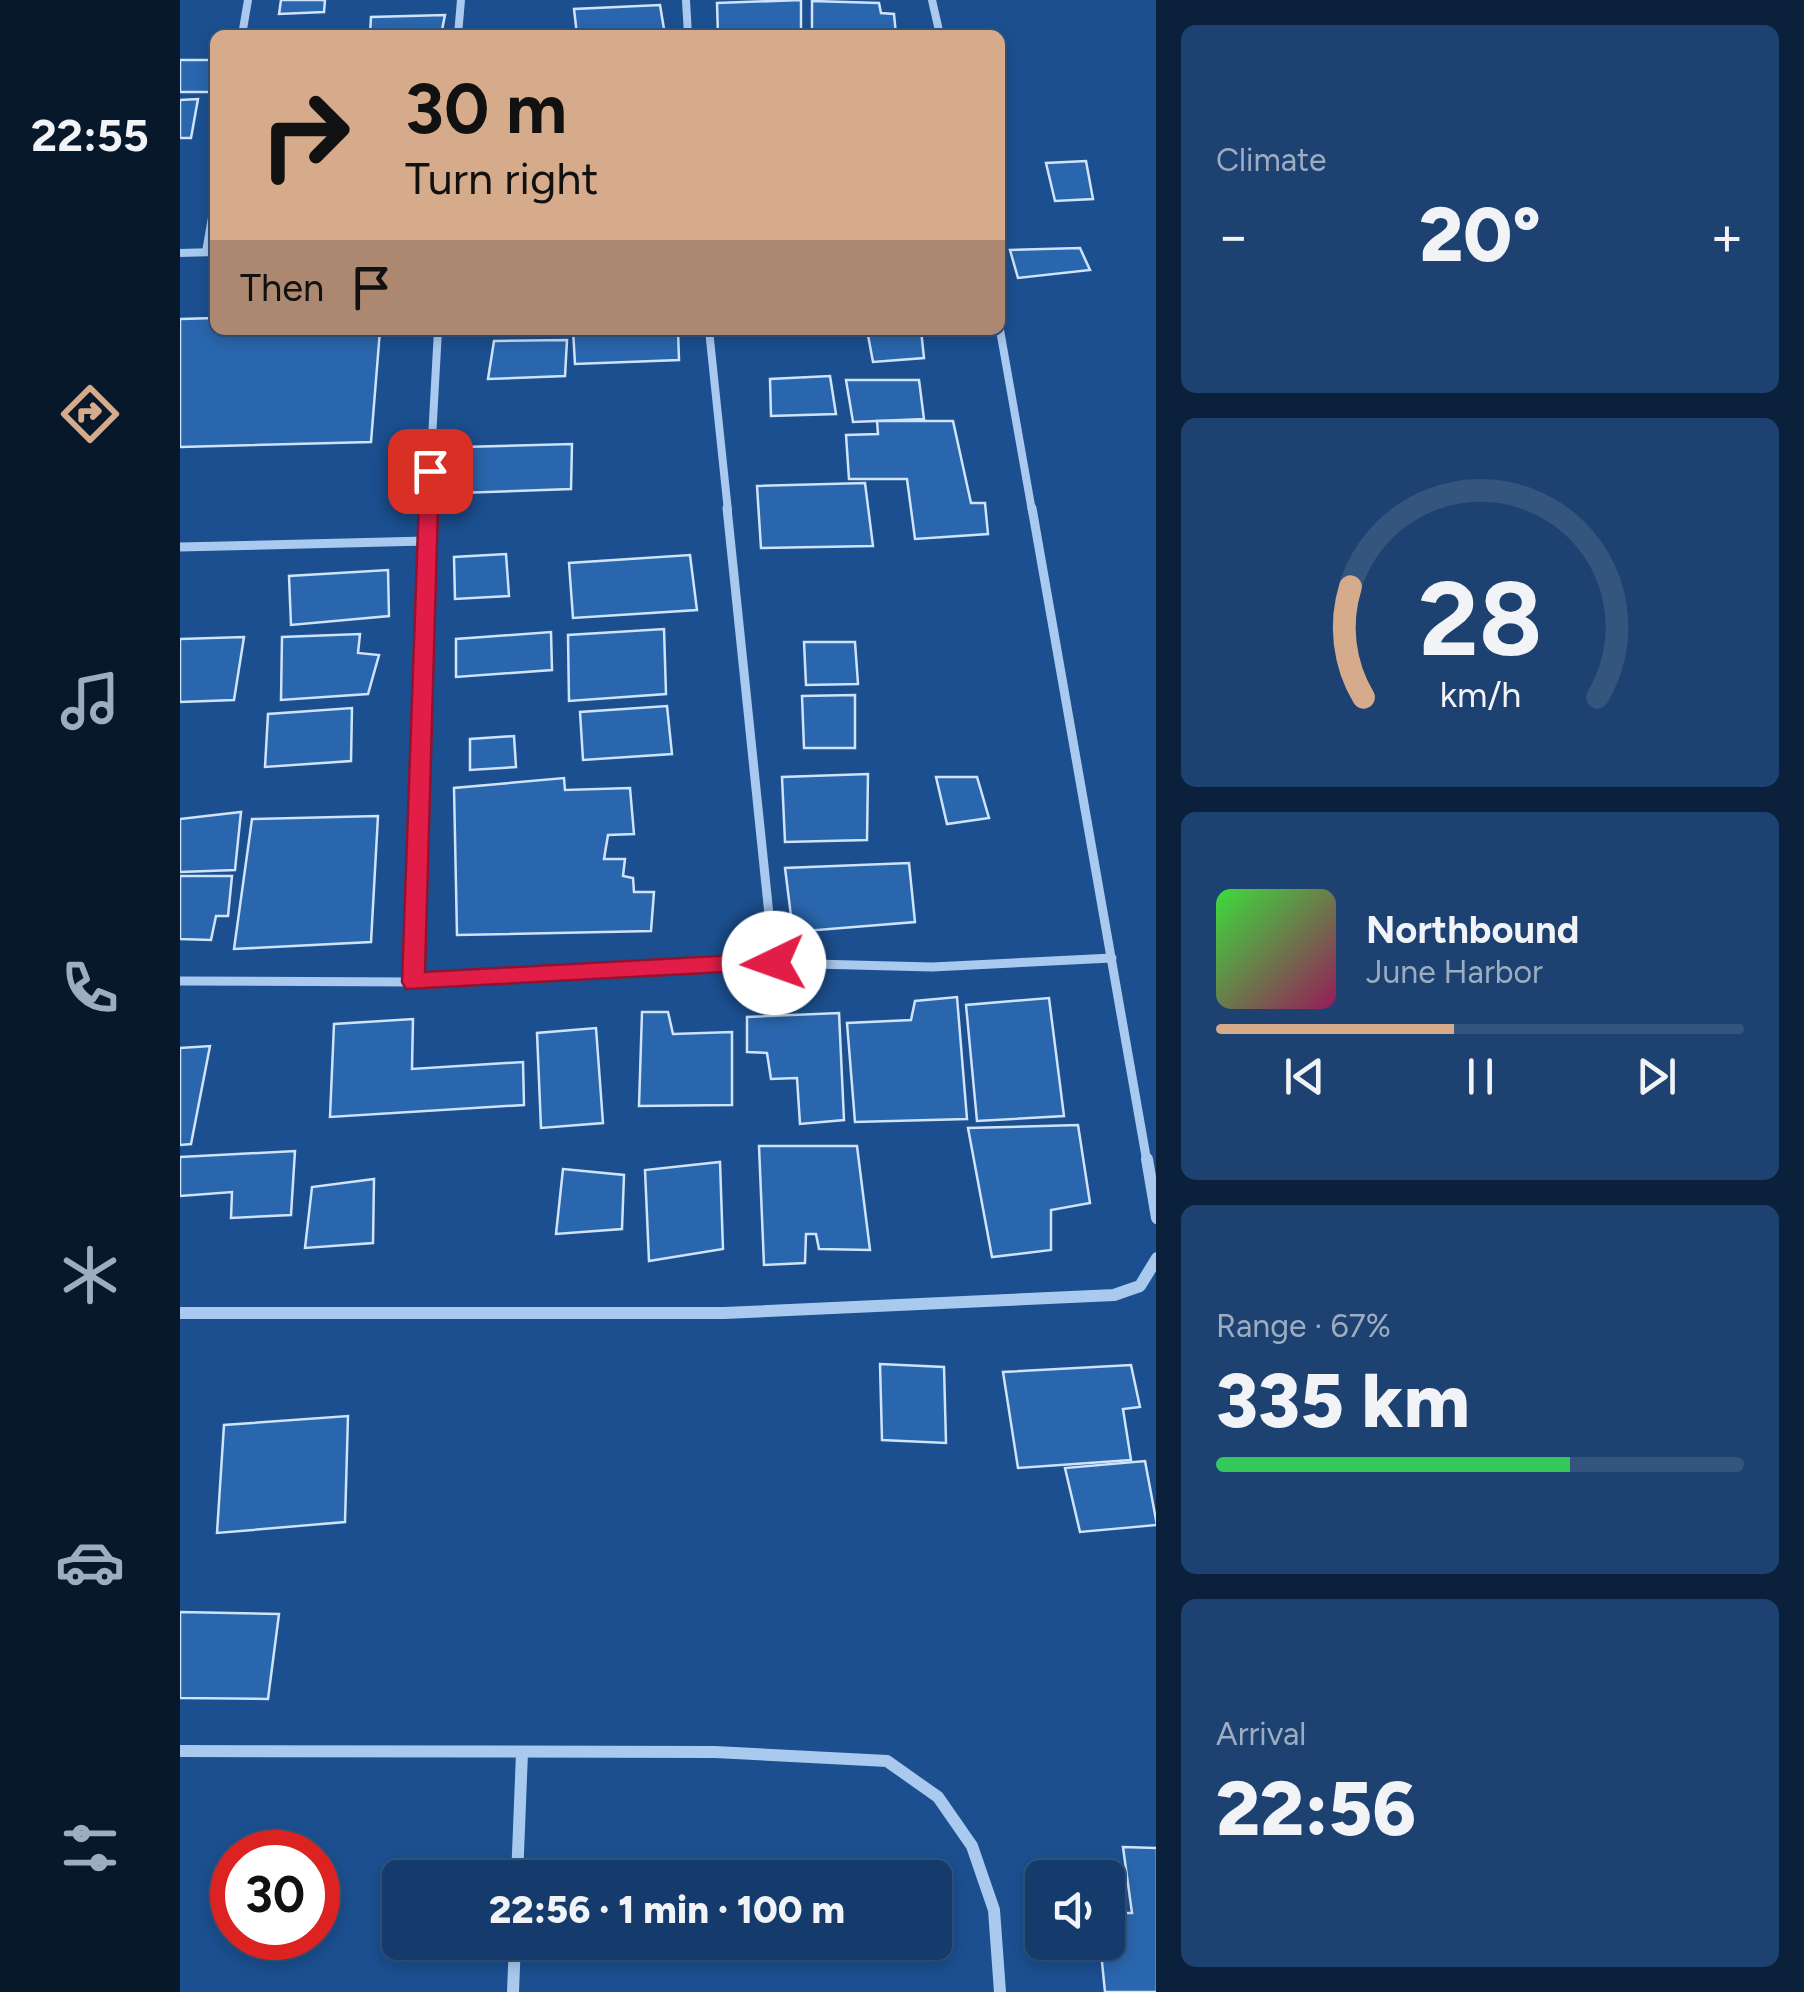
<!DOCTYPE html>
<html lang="en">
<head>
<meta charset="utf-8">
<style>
	body { margin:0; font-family:Figtree,sans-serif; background:#1d4271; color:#f1f3f6; height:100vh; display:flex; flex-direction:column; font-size:38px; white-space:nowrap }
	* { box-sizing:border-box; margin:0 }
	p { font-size:32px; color:#9dadc1 }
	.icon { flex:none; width:55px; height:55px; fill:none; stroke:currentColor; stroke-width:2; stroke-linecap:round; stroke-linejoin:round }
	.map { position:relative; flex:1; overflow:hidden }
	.drawer { display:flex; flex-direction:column; gap:25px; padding:25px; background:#0b203b; width:648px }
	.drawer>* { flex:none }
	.top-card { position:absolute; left:30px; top:30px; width:795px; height:305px; border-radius:15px; box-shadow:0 5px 15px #0003,0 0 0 2px #33557e; background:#d6ab8b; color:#111; overflow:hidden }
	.controls { position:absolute; left:845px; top:1860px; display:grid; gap:20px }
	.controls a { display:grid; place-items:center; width:100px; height:100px; border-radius:15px; background:#143b6b; box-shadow:0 5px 15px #0003,0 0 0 2px #33557e; font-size:50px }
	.speed { position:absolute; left:30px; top:1830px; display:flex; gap:20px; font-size:50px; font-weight:700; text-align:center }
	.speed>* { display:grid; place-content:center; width:130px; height:130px; border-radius:50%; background:#143b6b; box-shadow:0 5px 15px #0003,0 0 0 2px #33557e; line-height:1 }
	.speed .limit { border:15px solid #d22; background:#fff; color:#111 }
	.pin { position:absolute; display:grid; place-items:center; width:85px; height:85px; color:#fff; margin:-42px; border-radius:20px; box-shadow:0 5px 15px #0006 }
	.me { position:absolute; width:110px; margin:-55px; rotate:267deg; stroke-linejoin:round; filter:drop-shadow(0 0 8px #0008) }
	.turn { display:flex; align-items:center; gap:35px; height:210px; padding:0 30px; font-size:45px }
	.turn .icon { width:130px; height:130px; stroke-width:2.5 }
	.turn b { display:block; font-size:70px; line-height:85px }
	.then { display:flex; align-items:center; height:95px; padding:0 30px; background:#0003; gap:20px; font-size:38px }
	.big { font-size:75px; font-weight:800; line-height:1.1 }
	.drawer .tile { flex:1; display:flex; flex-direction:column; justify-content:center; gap:15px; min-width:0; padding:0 35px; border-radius:15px; background:#1d4271 }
	.drawer .dial { align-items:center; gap:0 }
	.dial svg { height:260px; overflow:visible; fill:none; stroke:#33557e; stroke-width:7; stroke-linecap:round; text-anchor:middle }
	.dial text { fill:#f1f3f6; stroke:none }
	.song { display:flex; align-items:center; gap:30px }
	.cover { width:120px; height:120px; border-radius:15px; background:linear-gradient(135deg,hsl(120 70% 55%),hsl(330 70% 35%)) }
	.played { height:10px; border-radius:5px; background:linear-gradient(90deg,#d6ab8b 45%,#33557e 45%) }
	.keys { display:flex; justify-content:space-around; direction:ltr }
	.heat { display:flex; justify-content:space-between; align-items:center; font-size:55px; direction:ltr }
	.charge { height:15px; border-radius:8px; background:linear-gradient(90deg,#34c759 67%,#33557e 0) }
	.trip { position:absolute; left:202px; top:1860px; width:570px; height:100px; border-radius:15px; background:#143b6b; box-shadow:0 5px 15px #0003,0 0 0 2px #33557e; font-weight:800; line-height:100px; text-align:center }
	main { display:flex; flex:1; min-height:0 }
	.tab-bar { display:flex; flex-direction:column; width:180px; justify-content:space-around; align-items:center; background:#08182b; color:#9dadc1 }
	.tab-bar .icon { width:70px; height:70px }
	.tab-bar .on { color:#d6ab8b }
	.tab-bar b { font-size:45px; color:#f1f3f6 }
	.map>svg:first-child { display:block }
	.building { fill:#2a66ad; stroke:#cfe3fa; stroke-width:2.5 }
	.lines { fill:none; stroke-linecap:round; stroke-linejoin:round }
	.minor-far2 { stroke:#a9c9ee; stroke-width:8 }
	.minor-far1 { stroke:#a9c9ee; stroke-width:9 }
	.minor { stroke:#a9c9ee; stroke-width:12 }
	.route { fill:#e11d48; stroke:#92132f; stroke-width:2.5 }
</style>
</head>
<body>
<main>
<nav class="tab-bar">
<b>22:55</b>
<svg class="icon on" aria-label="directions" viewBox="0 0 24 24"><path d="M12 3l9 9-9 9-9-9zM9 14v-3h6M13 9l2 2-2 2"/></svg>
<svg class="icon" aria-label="music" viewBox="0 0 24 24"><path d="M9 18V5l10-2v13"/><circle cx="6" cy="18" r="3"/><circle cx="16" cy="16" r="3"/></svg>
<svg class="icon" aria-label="phone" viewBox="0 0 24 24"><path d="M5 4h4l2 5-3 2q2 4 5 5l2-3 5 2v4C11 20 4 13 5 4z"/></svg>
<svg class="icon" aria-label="climate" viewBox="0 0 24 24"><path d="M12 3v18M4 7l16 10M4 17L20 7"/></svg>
<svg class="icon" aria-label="car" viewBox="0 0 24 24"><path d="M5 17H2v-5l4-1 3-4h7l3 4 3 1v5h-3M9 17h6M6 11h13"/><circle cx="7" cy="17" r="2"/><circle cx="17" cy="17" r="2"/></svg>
<svg class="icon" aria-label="filters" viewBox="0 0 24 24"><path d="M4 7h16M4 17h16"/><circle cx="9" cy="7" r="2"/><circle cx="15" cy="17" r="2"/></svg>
</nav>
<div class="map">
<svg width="977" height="1992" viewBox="0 0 977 1992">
	<rect width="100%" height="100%" fill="#1b4f8f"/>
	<g class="building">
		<path d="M 101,0 L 145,0 L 144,12 L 99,14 Z"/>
		<path d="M 621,0 L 621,35 L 538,35 L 537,3 Z"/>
		<path d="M 632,1 L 699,3 L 701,13 L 714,14 L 716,35 L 632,35 Z"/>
		<path d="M 480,5 L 485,35 L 397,35 L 394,9 Z"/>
		<path d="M 265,15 L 261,35 L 190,35 L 191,17 Z"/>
		<path d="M 0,60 L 35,60 L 33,92 L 0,92 Z"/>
		<path d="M 18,99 L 11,138 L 0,138 L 0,100 Z"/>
		<path d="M 906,161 L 913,199 L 875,201 L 866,163 Z"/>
		<path d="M 900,248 L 910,270 L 838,278 L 830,250 Z"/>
		<path d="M 35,318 L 35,330 L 200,330 L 191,442 L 0,447 L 0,319 Z"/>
		<path d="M 393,330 L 498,330 L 499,360 L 395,364 Z"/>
		<path d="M 687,330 L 741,330 L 744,358 L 693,362 Z"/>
		<path d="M 387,340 L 385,376 L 308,379 L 314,341 Z"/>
		<path d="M 650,376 L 656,414 L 591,416 L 590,379 Z"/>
		<path d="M 666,380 L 739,380 L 744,419 L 673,422 Z"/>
		<path d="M 697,421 L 773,421 L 791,503 L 805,503 L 808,534 L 735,539 L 727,479 L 669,479 L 666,435 L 698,434 Z"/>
		<path d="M 392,444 L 391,489 L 279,493 L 283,447 Z"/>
		<path d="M 685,483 L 693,546 L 581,548 L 577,486 Z"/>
		<path d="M 326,554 L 329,596 L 275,599 L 274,557 Z"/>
		<path d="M 510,555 L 517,610 L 393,618 L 389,563 Z"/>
		<path d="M 208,570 L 209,616 L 111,625 L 109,576 Z"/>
		<path d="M 484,629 L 486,694 L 389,701 L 388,635 Z"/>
		<path d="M 371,632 L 372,670 L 276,677 L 276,639 Z"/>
		<path d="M 180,634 L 178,653 L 199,655 L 188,694 L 101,700 L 102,637 Z"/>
		<path d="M 64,637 L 54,700 L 0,702 L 0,639 Z"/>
		<path d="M 624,642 L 675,642 L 678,684 L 626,685 Z"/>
		<path d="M 675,695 L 675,748 L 624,748 L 622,696 Z"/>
		<path d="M 487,706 L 492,754 L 403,760 L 400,712 Z"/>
		<path d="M 172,708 L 171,761 L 85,767 L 88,714 Z"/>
		<path d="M 334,736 L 336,767 L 290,770 L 290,739 Z"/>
		<path d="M 688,774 L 687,840 L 605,842 L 602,777 Z"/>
		<path d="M 756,777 L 797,777 L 809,818 L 767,824 Z"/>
		<path d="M 384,778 L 385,790 L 450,788 L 454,834 L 428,835 L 424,859 L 445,859 L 443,876 L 453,878 L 454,892 L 474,892 L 471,931 L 277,935 L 274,788 Z"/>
		<path d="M 61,812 L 55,870 L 0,872 L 0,819 Z"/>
		<path d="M 198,816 L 191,942 L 54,949 L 72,819 Z"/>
		<path d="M 729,863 L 735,922 L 613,932 L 605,868 Z"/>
		<path d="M 0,876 L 52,876 L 48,916 L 36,916 L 31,940 L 0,939 Z"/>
		<path d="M 777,997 L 787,1119 L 675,1122 L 667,1023 L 731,1020 L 735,1001 Z"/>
		<path d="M 869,998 L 884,1116 L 797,1121 L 786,1005 Z"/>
		<path d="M 462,1012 L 488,1012 L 493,1034 L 552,1032 L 552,1105 L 459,1106 Z"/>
		<path d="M 659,1013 L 664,1120 L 620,1124 L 617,1078 L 591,1079 L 587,1053 L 567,1052 L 567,1017 Z"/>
		<path d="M 233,1019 L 232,1069 L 343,1062 L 344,1105 L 150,1117 L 154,1024 Z"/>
		<path d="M 416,1028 L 423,1123 L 361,1128 L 357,1033 Z"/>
		<path d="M 30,1046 L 11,1144 L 0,1145 L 0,1048 Z"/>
		<path d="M 898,1125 L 910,1203 L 871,1210 L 871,1250 L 812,1257 L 788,1128 Z"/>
		<path d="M 579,1146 L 677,1146 L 690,1250 L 639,1249 L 636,1234 L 626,1234 L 625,1263 L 584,1265 Z"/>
		<path d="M 115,1151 L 111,1215 L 51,1218 L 52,1192 L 0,1196 L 0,1157 Z"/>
		<path d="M 540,1162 L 543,1249 L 469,1261 L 465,1170 Z"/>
		<path d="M 383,1169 L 444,1175 L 442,1229 L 376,1234 Z"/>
		<path d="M 194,1179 L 193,1243 L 125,1248 L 132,1187 Z"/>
		<path d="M 700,1364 L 764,1367 L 766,1443 L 702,1440 Z"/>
		<path d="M 951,1365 L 960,1407 L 943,1409 L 951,1460 L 838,1468 L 823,1372 Z"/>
		<path d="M 168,1416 L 165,1522 L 37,1533 L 44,1425 Z"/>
		<path d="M 965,1461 L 977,1525 L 900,1532 L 885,1468 Z"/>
		<path d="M 0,1612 L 99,1614 L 88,1699 L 0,1698 Z"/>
		<path d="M 943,1847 L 977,1848 L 977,1992 L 925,1992 L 920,1942 L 928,1942 L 928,1913 L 952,1913 Z"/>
	</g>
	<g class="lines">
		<g class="minor-far2">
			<path d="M 506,0 L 508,35"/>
			<path d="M 752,0 L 760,35"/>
			<path d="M 62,35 L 68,0"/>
			<path d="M 278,35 L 281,0"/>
			<path d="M 26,252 L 35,200"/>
			<path d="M 0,253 L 35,252"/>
			<path d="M 529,330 L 548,511"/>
			<path d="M 820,330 L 852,511"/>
			<path d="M 248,511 L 258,330"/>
		</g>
		<g class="minor-far1">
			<path d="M 547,508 L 594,963"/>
			<path d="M 852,508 L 967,1162"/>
			<path d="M 0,547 L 246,541"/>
			<path d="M 0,981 L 234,982 L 594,963 L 752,967 L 932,958"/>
			<path d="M 234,982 L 248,508"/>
		</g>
		<g class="minor">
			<path d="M 967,1159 L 977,1218"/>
			<path d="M 0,1313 L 544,1313 L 934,1295 L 960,1286 L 977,1258"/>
			<path d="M 0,1751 L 535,1752 L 707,1761 L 758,1797 L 792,1846 L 814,1910 L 820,1992"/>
			<path d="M 337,1878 L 342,1753"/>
			<path d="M 333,1992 L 335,1942"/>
		</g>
	</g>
	<path class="route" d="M 250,464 L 259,471 L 245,972 L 594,953 L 602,956 L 602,969 L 226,989 L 222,982 L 240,471 Z"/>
</svg>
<div class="controls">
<a><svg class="icon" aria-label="sound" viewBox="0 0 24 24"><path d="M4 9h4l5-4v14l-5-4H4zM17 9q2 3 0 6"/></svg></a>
</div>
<div class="speed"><div class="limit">30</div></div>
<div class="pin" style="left:250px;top:471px;background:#d93025"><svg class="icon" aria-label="arrive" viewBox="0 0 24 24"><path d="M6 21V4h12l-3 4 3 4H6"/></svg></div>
<svg class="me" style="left:594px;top:963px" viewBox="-20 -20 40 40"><circle r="19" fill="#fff"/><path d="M0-13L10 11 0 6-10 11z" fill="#e11d48"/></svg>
<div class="trip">22:56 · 1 min · 100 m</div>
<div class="top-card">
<div class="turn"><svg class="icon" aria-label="right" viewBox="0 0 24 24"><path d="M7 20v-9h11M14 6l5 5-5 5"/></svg><div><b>30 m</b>Turn right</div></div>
<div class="then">Then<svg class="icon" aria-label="arrive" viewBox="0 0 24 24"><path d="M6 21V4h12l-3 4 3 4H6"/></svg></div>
</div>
</div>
<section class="drawer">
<div class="tile"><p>Climate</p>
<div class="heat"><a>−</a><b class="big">20°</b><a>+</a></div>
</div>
<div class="tile dial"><svg viewBox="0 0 100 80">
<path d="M14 69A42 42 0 1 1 86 69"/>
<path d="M14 69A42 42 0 0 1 10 35" stroke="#d6ab8b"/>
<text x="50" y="56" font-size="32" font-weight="700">28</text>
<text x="50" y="72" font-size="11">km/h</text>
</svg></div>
<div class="tile">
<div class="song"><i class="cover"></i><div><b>Northbound</b><p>June Harbor</p></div></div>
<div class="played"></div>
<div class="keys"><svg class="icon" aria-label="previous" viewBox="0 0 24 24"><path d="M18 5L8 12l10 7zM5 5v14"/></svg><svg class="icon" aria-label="pause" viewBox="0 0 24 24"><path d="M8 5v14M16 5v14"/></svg><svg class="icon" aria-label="next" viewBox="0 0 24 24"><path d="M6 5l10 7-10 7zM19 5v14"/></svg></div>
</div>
<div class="tile"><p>Range · 67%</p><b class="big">335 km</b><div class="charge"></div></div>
<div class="tile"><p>Arrival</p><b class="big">22:56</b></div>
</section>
</main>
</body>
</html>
